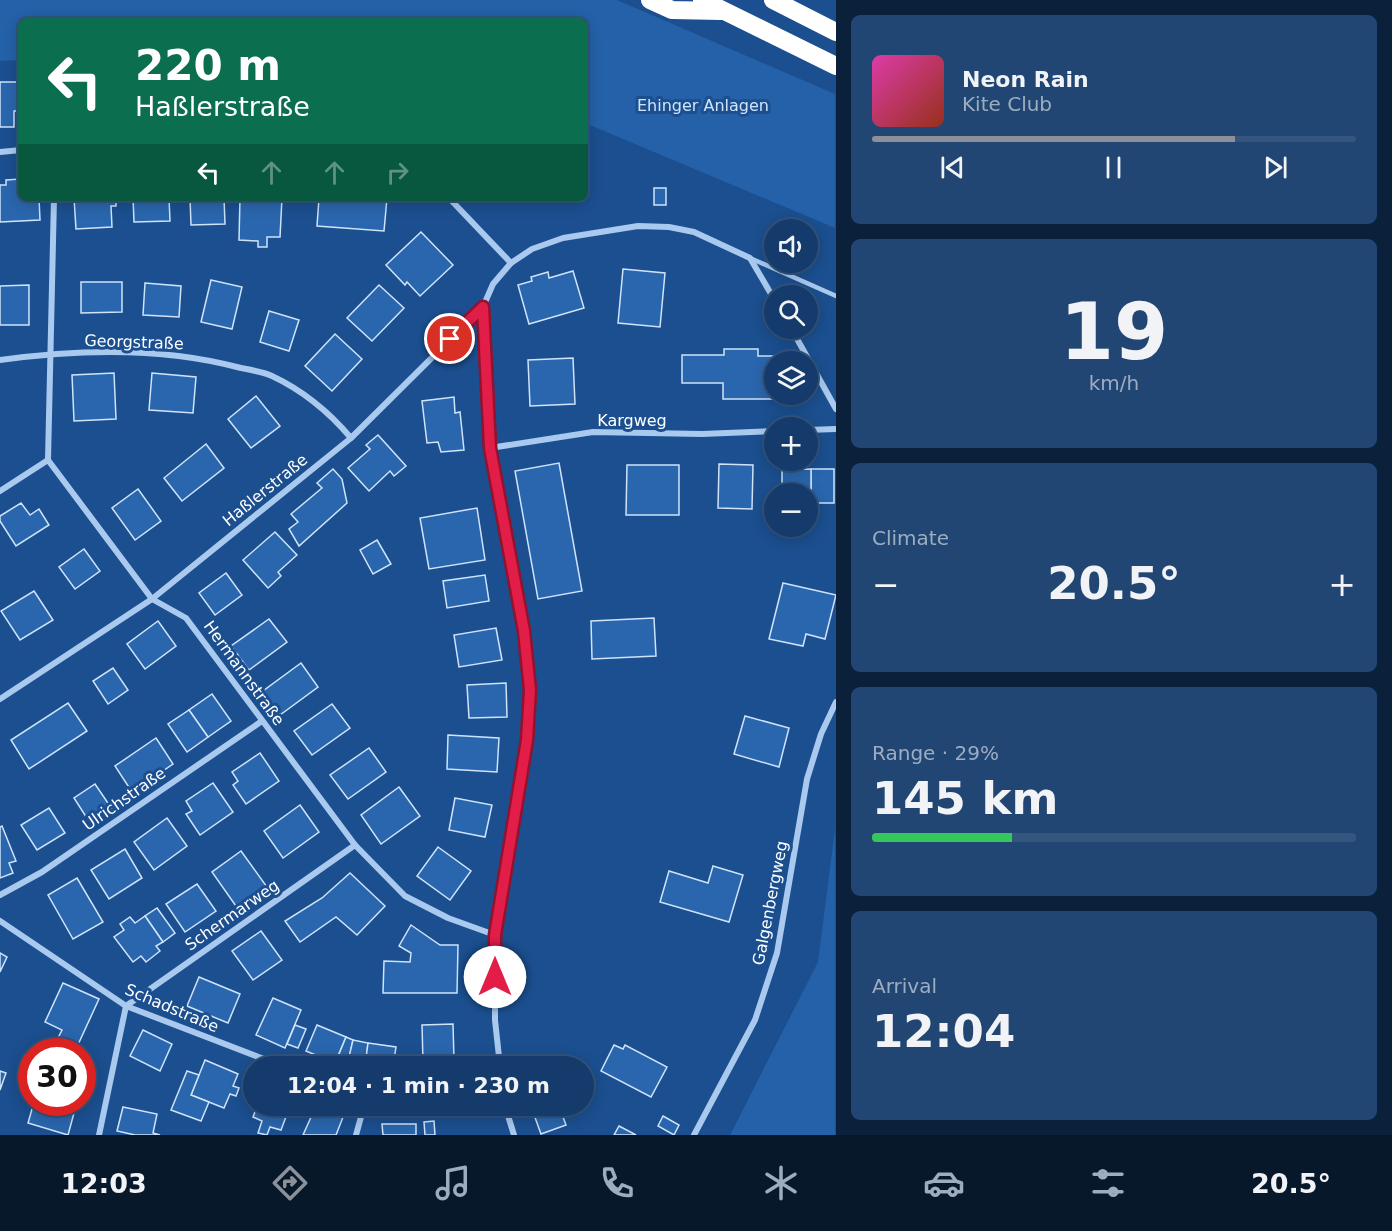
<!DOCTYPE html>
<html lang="en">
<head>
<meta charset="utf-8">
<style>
	body { margin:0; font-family:"DejaVu Sans",sans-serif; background:#214673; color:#f1f3f6; height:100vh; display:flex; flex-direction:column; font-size:22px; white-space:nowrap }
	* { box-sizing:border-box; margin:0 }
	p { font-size:20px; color:#9dadc1 }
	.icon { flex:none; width:33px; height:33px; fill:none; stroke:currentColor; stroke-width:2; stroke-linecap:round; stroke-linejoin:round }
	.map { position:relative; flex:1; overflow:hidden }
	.details { display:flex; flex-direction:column; gap:15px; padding:15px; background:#0b203b; width:556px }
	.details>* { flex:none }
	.banner { position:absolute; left:18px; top:18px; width:570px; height:183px; border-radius:9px; box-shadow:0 3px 15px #0003,0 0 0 2px #33557e; background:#0b6e4f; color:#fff; overflow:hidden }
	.buttons { position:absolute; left:764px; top:219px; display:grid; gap:12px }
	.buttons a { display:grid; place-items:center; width:54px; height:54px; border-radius:50%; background:#143b6b; box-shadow:0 3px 15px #0003,0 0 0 2px #33557e; font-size:30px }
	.speed { position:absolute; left:18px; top:1038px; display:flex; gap:12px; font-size:30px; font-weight:700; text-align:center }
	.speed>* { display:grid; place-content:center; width:78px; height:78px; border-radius:50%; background:#143b6b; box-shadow:0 3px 15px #0003,0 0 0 2px #33557e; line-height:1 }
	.speed .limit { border:9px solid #d22; background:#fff; color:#111 }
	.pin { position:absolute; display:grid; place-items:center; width:51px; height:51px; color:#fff; margin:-26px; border:3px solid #fff; border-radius:50%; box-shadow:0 2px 6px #0007 }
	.me { position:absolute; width:66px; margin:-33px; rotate:0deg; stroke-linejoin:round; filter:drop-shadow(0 0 4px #0008) }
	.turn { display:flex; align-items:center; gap:21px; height:126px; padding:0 18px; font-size:27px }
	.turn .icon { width:78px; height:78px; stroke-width:2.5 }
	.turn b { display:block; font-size:42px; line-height:51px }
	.lanes { display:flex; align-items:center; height:57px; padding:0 18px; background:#0003; justify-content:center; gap:30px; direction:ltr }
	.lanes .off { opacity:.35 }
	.big { font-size:45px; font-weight:700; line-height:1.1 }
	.details .card { flex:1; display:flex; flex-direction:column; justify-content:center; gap:9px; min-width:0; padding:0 21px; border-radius:9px; background:#214673 }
	.details .dial { align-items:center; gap:0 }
	.dial b { font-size:78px; line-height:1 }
	.song { display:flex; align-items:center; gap:18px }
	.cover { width:72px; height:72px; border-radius:9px; background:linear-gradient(135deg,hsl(320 70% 55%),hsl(10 70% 35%)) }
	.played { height:6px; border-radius:3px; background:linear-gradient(90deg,#8c9099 75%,#33557e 75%) }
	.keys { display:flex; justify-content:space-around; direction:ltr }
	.heat { display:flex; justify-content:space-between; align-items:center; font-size:33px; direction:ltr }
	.charge { height:9px; border-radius:4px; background:linear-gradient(90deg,#34c759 29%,#33557e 0) }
	.trip { position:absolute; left:243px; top:1056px; width:351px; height:60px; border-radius:30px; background:#143b6b; box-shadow:0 3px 15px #0003,0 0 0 2px #33557e; font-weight:700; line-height:60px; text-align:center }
	.menu { display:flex; height:96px; justify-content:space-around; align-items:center; background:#08182b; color:#9dadc1 }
	.menu .icon { width:42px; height:42px }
	.menu .selected { color:#8c9099 }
	.menu b { font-size:27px; color:#f1f3f6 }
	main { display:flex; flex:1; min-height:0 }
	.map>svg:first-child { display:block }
	.green { fill:#2461a8 }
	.building { fill:#2a66ad; stroke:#cfe3fa; stroke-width:1.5 }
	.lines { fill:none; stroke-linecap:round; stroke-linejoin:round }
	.lane { stroke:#a9c9ee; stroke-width:4.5 }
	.street { stroke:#a9c9ee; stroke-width:6 }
	.highway { stroke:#fff; stroke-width:18 }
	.route-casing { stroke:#92132f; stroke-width:15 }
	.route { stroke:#e11d48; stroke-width:10 }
	.labels { text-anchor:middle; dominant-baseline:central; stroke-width:6; stroke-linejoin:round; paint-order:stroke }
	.park-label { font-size:16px; fill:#cfe3fa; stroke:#1b4f8f }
	.street-label { font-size:16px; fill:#fff; stroke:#1b4f8f }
</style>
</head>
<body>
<main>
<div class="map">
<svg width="836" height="1135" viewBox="0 0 836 1135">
	<rect width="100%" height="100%" fill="#1b4f8f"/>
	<g class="green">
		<path d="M 0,0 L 617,0 L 835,94 L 835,228 L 585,123 L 585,21 L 21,21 L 21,60 L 0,61 Z"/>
		<path d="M 835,829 L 835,1135 L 730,1135 L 818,962 Z"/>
	</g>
	<g class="building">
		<path d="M 0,82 L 21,82 L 21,111 L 14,111 L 14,127 L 0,127 Z"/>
		<path d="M 21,179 L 21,198 L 39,198 L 40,220 L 0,222 L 0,185 L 6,185 L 6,180 Z"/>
		<rect x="654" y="188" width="12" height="17"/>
		<path d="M 74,198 L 116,198 L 116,206 L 111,206 L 112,227 L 76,229 Z"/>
		<path d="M 133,198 L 169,198 L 170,221 L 134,222 Z"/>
		<path d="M 190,198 L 224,198 L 225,224 L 191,225 Z"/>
		<path d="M 240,198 L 282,198 L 280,237 L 267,237 L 267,247 L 258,247 L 258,241 L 239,240 Z"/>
		<path d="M 319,198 L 387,198 L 384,231 L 317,226 Z"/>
		<path d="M 545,198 L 568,198 L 568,202 L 544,201 Z"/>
		<path d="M 421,232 L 453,265 L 420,296 L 407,282 L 405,285 L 386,265 Z"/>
		<path d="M 623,269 L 665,273 L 660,327 L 618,323 Z"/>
		<path d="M 573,271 L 584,308 L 529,324 L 518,285 L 532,281 L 531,277 L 548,272 L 549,278 Z"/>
		<path d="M 211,280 L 242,287 L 232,329 L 201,322 Z"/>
		<path d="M 81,282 L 122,282 L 122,312 L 81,313 Z"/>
		<path d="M 145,283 L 181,286 L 179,317 L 143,315 Z"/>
		<path d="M 29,285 L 29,325 L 0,325 L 0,286 Z"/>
		<path d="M 379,285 L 404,308 L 372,341 L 347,318 Z"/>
		<path d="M 269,311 L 299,320 L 289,351 L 260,342 Z"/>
		<path d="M 335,334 L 362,359 L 332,391 L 305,366 Z"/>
		<path d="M 724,349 L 758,349 L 758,356 L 778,356 L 778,362 L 774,362 L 774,394 L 778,394 L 778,399 L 723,399 L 723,383 L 682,383 L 682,355 L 724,355 Z"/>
		<path d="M 573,358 L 575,404 L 530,406 L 528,360 Z"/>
		<path d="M 114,373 L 116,419 L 74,421 L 72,375 Z"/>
		<path d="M 152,373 L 196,377 L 193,413 L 149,410 Z"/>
		<path d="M 256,396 L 280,426 L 251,448 L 228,419 Z"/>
		<path d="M 454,397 L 455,413 L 460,412 L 464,450 L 441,452 L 438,442 L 427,443 L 422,401 Z"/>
		<path d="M 378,435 L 406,466 L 394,476 L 390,471 L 369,491 L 348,468 L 370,449 L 366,445 Z"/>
		<path d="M 206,444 L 224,468 L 182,501 L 164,478 Z"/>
		<path d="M 559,463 L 582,591 L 538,599 L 515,471 Z"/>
		<path d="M 719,464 L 753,465 L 752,509 L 718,508 Z"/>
		<path d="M 627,465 L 679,465 L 679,515 L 626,515 Z"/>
		<path d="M 333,469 L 342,479 L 347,503 L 299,546 L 289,529 L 298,522 L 291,514 L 322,488 L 317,483 Z"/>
		<rect x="811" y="469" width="23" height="34"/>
		<path d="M 811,469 L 811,503 L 807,503 L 807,494 L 782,494 L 782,470 Z"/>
		<path d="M 138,489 L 161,521 L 135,540 L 112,508 Z"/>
		<path d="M 21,503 L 30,515 L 39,509 L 49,525 L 16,546 L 0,521 L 0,516 Z"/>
		<path d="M 477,508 L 485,560 L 429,569 L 420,518 Z"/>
		<path d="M 275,532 L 297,555 L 278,572 L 281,576 L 268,588 L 243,560 Z"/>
		<path d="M 377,540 L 391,564 L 373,574 L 360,550 Z"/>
		<path d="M 84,549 L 100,571 L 75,589 L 59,567 Z"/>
		<path d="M 226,573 L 242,595 L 215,615 L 199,593 Z"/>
		<path d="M 485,575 L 489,601 L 447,608 L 443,581 Z"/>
		<path d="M 783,583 L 836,595 L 825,639 L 806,634 L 803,646 L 769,639 Z"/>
		<path d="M 34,591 L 53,620 L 20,640 L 1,611 Z"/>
		<path d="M 654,618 L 656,656 L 592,659 L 591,621 Z"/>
		<path d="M 269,619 L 287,642 L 249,670 L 231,646 Z"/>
		<path d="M 158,621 L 176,646 L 145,669 L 127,644 Z"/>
		<path d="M 496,628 L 502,660 L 459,667 L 454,635 Z"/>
		<path d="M 301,663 L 318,687 L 280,715 L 263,691 Z"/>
		<path d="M 113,668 L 128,690 L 108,704 L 93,681 Z"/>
		<path d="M 506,683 L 507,717 L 469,718 L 467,685 Z"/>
		<path d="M 212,694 L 231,721 L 208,737 L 189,710 Z"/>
		<path d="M 68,703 L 87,731 L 29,769 L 11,740 Z"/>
		<path d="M 332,704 L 350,728 L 312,755 L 294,731 Z"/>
		<path d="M 189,710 L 208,737 L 187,752 L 168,724 Z"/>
		<path d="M 745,716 L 789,728 L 779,767 L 734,754 Z"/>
		<path d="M 448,735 L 499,738 L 497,772 L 447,769 Z"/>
		<path d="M 156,738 L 173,764 L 132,792 L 115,766 Z"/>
		<path d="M 369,748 L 386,772 L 348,799 L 330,775 Z"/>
		<path d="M 260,753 L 279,781 L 246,804 L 233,785 L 238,781 L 232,772 Z"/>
		<path d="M 213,783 L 233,812 L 200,835 L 186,814 L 192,811 L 186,801 Z"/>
		<path d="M 95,784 L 112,809 L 90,823 L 74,798 Z"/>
		<path d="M 399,787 L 420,816 L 381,844 L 361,815 Z"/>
		<path d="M 455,798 L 492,805 L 485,837 L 449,830 Z"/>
		<path d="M 300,805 L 319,832 L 283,858 L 264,831 Z"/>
		<path d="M 49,808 L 65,833 L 37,850 L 21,825 Z"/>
		<path d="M 167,818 L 187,846 L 154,870 L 134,842 Z"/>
		<path d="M 2,826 L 16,861 L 9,863 L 13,873 L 0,878 L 0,827 Z"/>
		<path d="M 438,847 L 471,871 L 450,900 L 417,876 Z"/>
		<path d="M 125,849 L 142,878 L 109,899 L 91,870 Z"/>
		<path d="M 241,851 L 267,887 L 238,909 L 212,872 Z"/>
		<path d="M 713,866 L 743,875 L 729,922 L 660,902 L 669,871 L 708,883 Z"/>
		<path d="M 350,873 L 385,906 L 357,935 L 336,917 L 300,942 L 285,921 L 322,898 Z"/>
		<path d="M 77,878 L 103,922 L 73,939 L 48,895 Z"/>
		<path d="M 197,884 L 216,911 L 185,932 L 166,904 Z"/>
		<path d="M 157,908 L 175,933 L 163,942 L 145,916 Z"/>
		<path d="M 145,916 L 163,942 L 156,946 L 160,951 L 146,962 L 141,956 L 133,962 L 114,937 L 124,930 L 120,924 L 130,917 L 135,923 Z"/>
		<path d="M 411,925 L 440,945 L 458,945 L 457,993 L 383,993 L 384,961 L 410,962 L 411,953 L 399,946 Z"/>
		<path d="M 261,931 L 282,960 L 253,980 L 232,951 Z"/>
		<path d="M 0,953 L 7,957 L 0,972 Z"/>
		<path d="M 199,977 L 240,994 L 228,1023 L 187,1006 Z"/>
		<path d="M 63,983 L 99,999 L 76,1049 L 57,1040 L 62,1030 L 45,1022 Z"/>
		<path d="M 273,998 L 301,1010 L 285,1048 L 256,1035 Z"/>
		<path d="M 453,1024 L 454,1060 L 423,1062 L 422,1025 Z"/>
		<path d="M 295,1025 L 306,1029 L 298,1048 L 287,1044 Z"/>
		<path d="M 317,1025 L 346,1037 L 335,1063 L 306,1051 Z"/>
		<path d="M 143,1030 L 172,1044 L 160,1071 L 130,1056 Z"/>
		<path d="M 346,1037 L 353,1040 L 348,1063 L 337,1059 Z"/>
		<path d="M 353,1040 L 368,1043 L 366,1060 L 349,1057 Z"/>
		<path d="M 368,1043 L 396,1047 L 393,1066 L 365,1066 Z"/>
		<path d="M 614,1045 L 623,1049 L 625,1045 L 667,1067 L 651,1097 L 601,1071 Z"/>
		<path d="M 205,1060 L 238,1074 L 233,1086 L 239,1088 L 236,1096 L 230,1094 L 224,1108 L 191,1095 Z"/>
		<path d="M 0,1071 L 6,1073 L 0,1090 Z"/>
		<path d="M 187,1071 L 199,1075 L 191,1095 L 209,1102 L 201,1121 L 171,1110 Z"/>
		<path d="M 34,1102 L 77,1102 L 68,1135 L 28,1123 Z"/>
		<path d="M 254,1106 L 290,1106 L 281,1130 L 270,1127 L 267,1135 L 258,1133 L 262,1121 L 253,1117 L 256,1109 Z"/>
		<path d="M 316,1106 L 330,1106 L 345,1112 L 336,1135 L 303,1135 Z"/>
		<path d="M 551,1106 L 559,1106 L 566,1125 L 541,1134 L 533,1112 Z"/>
		<path d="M 123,1107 L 157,1114 L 153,1133 L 160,1135 L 135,1135 L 117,1131 Z"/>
		<path d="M 663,1116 L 679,1125 L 674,1135 L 658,1126 Z"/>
		<path d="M 434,1121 L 435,1135 L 425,1135 L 424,1122 Z"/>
		<path d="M 382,1124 L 416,1124 L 416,1135 L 383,1135 Z"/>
		<path d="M 619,1126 L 636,1135 L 614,1135 Z"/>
	</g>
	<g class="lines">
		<path class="lane" d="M 750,258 L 836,296"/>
		<g class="street">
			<path d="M 0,152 L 21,150"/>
			<path d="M 54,198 L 48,460 L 152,599 L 186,618 L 355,845 L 405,896 L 448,918 L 495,935"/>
			<path d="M 449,198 L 511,263"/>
			<path d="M 483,307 L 490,448 L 524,631 L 530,690 L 527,740 L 495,935 L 495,1020 L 500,1066"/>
			<path d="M 791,328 L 836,409"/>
			<path d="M 0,360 C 79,349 164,347 241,368 C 251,370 263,372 272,376 C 304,391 329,412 351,438"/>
			<path d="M 807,430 L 836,429"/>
			<path d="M 490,448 L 593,432 L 702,434 L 774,431"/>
			<path d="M 0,491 L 48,460"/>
			<path d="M 0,699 L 152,599 L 351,438 L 483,307 L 493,284 L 511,263 L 532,249 L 563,238 L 638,226 L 669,227 L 694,232 L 750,258 L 774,299"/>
			<path d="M 0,895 L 42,872 L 262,721"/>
			<path d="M 0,921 L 126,1006 L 282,1066"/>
			<path d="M 455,1106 L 475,1106"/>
			<path d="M 505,1106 L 514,1135"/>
			<path d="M 99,1135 L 126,1006 L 355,845"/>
			<path d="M 356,1135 L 364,1106"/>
			<path d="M 694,1135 L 755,1020 L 777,953 L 807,779 L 821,734 L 836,702"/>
		</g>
		<g class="highway">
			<path d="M 650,0 L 672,10 L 721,11"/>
			<path d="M 702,0 L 836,66"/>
			<path d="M 773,0 L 836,32"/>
		</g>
	</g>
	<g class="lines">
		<g class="route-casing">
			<path id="route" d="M 450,339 L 483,307 L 490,448 L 524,631 L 530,690 L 527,740 L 495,935 L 495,977"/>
		</g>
		<use href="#route" class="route"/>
	</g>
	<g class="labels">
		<g class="park-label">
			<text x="703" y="105">Ehinger Anlagen</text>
		</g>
		<g class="street-label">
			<text transform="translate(134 342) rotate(2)">Georgstraße</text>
			<text x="632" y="420">Kargweg</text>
			<text transform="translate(265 490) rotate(-39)">Haßlerstraße</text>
			<text transform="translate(244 673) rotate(54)">Hermannstraße</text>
			<text transform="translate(124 799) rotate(-35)">Ulrichstraße</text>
			<text transform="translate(770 903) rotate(-79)">Galgenbergweg</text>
			<text transform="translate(232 915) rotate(-35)">Schermarweg</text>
			<text transform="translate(172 1008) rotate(23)">Schadstraße</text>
		</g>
	</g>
</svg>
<div class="buttons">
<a><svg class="icon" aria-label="sound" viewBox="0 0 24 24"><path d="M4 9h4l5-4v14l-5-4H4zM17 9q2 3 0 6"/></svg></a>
<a><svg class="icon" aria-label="search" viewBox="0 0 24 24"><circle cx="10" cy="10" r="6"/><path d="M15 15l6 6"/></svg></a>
<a><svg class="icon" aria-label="layers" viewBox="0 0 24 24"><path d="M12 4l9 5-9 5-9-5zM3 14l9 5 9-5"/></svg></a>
<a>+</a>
<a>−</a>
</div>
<div class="speed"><div class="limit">30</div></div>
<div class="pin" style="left:450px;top:339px;background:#d93025"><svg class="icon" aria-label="arrive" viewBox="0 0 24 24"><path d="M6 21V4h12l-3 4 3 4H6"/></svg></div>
<svg class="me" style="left:495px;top:977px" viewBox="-20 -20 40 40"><circle r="19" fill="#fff"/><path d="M0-13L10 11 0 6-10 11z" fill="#e11d48"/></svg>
<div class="trip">12:04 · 1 min · 230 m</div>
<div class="banner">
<div class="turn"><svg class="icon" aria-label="left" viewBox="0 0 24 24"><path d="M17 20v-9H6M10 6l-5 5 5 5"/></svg><div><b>220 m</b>Haßlerstraße</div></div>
<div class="lanes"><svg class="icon" aria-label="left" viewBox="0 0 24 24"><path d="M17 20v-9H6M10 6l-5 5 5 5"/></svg><svg class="icon off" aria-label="ahead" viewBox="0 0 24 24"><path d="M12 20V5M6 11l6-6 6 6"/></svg><svg class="icon off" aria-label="ahead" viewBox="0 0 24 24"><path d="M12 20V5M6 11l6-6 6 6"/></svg><svg class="icon off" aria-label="right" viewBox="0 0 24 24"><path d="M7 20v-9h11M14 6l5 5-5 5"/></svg></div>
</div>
</div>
<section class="details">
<div class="card">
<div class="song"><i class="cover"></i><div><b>Neon Rain</b><p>Kite Club</p></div></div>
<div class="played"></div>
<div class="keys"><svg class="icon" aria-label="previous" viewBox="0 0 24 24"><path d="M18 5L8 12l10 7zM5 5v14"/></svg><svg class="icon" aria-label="pause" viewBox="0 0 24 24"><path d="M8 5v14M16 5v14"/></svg><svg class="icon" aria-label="next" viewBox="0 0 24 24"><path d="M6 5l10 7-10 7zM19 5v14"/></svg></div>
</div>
<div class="card dial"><b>19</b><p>km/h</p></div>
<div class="card"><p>Climate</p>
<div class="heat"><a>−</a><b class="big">20.5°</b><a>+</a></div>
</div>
<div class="card"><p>Range · 29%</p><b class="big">145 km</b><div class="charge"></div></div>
<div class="card"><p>Arrival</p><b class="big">12:04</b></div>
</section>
</main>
<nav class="menu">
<b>12:03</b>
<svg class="icon selected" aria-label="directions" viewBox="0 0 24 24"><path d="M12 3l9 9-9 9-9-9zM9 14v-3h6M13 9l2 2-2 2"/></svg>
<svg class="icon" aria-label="music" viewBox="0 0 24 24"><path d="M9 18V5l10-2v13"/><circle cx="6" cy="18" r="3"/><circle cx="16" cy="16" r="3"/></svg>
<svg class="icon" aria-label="phone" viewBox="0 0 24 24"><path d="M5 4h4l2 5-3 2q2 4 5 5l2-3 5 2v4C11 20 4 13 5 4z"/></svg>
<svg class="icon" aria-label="climate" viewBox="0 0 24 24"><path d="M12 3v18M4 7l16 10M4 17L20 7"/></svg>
<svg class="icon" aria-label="car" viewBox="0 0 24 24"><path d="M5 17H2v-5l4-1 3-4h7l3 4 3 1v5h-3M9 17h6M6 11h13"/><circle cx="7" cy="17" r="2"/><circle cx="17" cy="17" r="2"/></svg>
<svg class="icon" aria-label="filters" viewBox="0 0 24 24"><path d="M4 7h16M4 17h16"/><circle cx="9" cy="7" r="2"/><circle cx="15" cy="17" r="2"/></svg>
<b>20.5°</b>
</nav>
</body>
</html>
